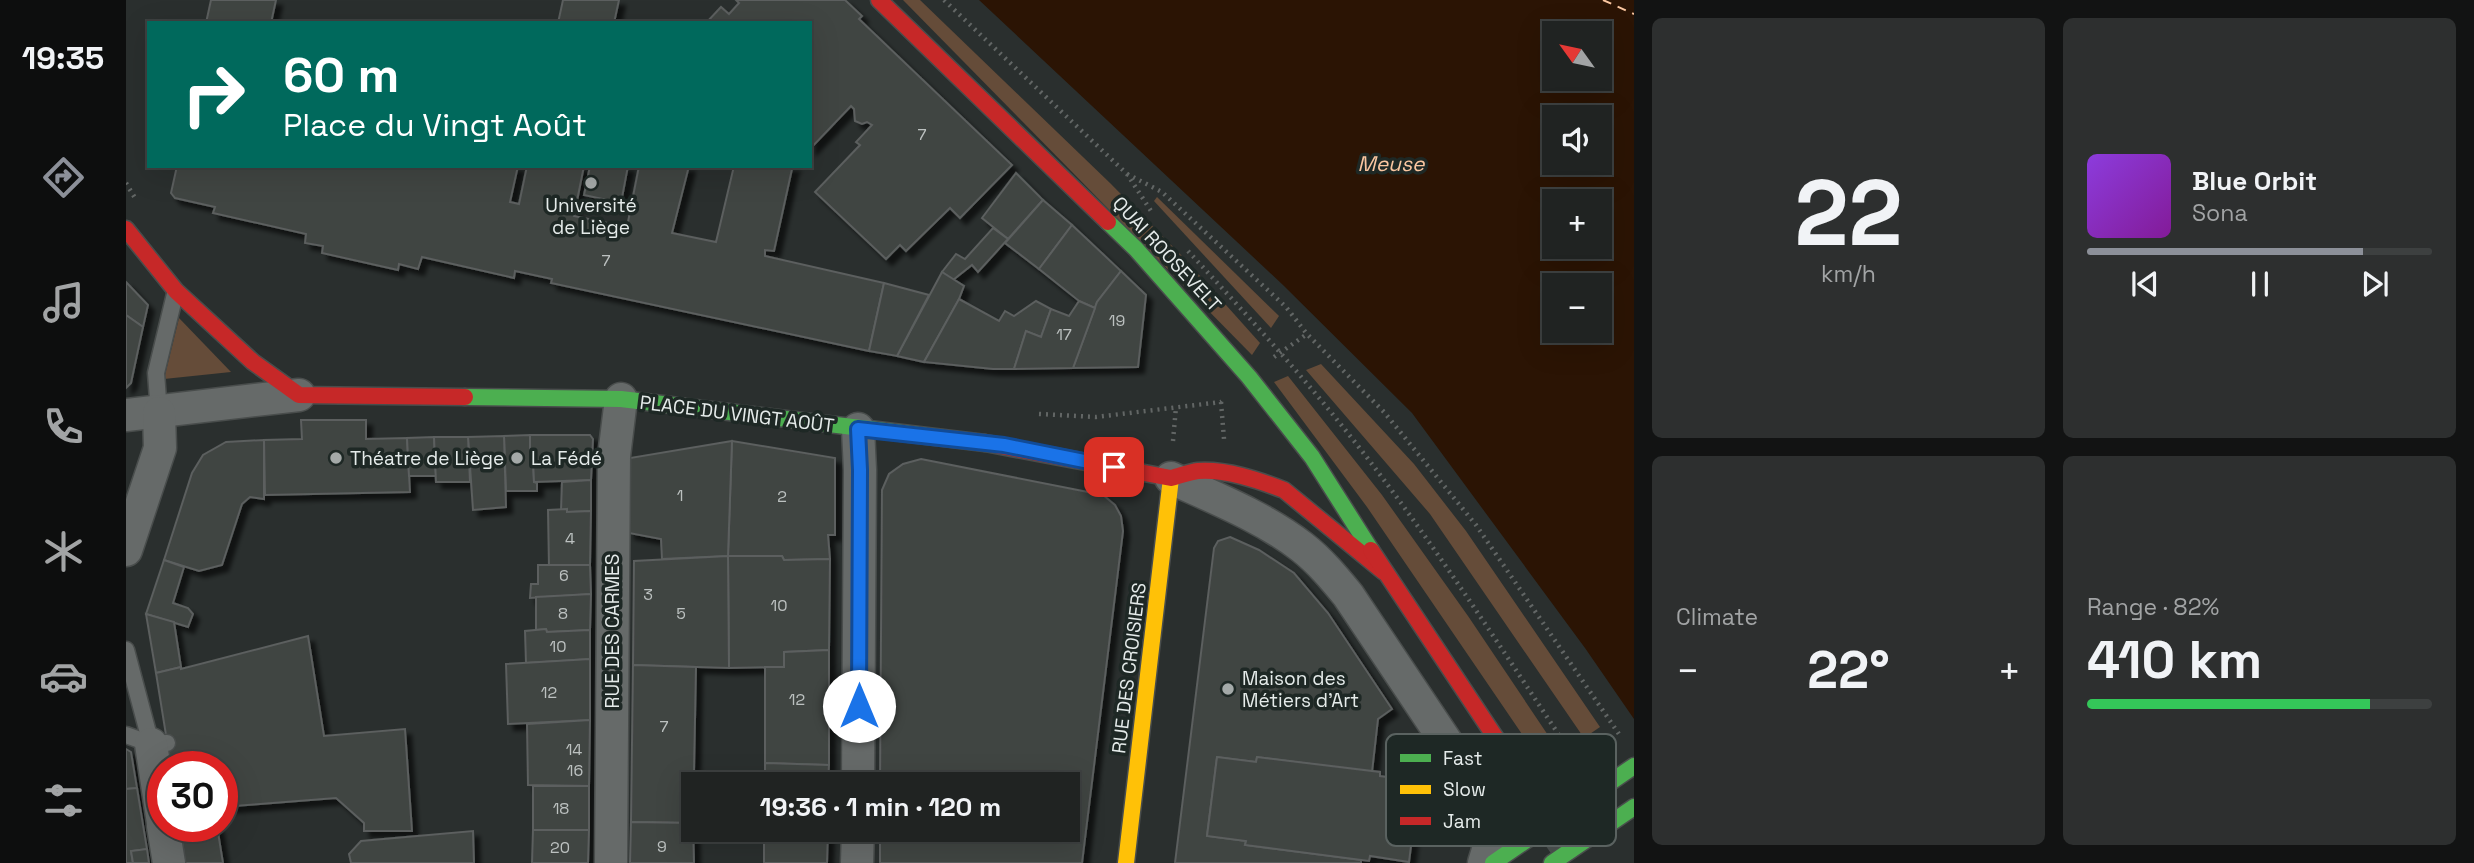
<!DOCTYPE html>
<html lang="en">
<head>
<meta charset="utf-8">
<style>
	body { margin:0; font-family:"Space Grotesk",sans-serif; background:#2d2f2f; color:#f1f3f6; height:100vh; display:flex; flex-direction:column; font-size:26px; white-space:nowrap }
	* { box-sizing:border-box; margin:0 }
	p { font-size:23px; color:#a2a4a5 }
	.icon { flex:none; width:38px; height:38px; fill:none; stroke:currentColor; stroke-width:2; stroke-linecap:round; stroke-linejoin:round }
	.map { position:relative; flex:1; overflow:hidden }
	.panel { display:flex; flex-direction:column; gap:18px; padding:18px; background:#121313; width:840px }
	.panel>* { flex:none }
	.top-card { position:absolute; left:21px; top:21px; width:665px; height:147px; border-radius:0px; box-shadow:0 7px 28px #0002,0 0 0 2px #3d4040; background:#00695c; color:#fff; overflow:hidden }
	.needle { width:46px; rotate:303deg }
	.tools { position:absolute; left:1416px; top:21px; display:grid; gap:14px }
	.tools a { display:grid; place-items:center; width:70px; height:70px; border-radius:0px; background:#202322; box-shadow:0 7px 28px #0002,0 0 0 2px #3d4040; font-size:35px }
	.speed { position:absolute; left:21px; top:751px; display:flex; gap:14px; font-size:35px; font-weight:700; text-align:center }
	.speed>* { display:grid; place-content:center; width:91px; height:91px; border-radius:50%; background:#202322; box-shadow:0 7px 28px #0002,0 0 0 2px #3d4040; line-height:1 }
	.speed .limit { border:10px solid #d22; background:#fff; color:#111 }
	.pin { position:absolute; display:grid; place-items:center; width:60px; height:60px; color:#fff; margin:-30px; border-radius:14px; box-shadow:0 4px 10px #0006 }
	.me { position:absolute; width:77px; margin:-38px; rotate:0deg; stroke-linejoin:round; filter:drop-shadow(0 0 5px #0008) }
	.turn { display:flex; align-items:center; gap:24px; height:147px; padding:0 21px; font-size:32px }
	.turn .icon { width:91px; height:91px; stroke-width:2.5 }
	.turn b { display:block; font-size:49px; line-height:60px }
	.big { font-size:52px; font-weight:700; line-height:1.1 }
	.panel .widget { flex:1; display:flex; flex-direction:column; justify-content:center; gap:10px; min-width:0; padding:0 24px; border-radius:10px; background:#2d2f2f }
	.panel .dial { align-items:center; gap:0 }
	.dial b { font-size:91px; line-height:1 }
	.song { display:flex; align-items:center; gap:21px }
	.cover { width:84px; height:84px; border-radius:10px; background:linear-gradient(135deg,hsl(270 70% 55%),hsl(290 70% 35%)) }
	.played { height:7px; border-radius:4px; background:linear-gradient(90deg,#8c9099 80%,#3d4040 80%) }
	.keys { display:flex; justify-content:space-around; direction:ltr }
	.heat { display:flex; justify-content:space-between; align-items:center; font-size:38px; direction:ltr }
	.charge { height:10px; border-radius:5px; background:linear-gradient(90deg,#34c759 82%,#3d4040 0) }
	.panel .tiles { flex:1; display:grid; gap:18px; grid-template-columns:repeat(2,1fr) }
	.trip { position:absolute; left:555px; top:772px; width:399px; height:70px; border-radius:0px; background:#202322; box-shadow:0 7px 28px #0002,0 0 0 2px #3d4040; font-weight:700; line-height:70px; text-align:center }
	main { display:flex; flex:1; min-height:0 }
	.tab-bar { display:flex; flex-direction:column; width:126px; justify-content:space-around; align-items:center; background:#0d0e0e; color:#a2a4a5 }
	.tab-bar .icon { width:49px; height:49px }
	.tab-bar .on { color:#8c9099 }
	.tab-bar b { font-size:32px; color:#f1f3f6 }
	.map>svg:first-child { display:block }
	.green { fill:#654c39 }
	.water { fill:#2b1404; fill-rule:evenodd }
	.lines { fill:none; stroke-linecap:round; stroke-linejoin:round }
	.ferry { stroke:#fac6a0; stroke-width:2; stroke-dasharray:9 7; stroke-linecap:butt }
	.building { fill:#414443; stroke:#5b5f5e; stroke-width:2; filter:url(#shadow) }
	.secondary-tunnel { stroke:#464b4a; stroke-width:38; stroke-dasharray:38 19; stroke-linecap:butt }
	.lane-casing { stroke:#494d4c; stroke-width:19 }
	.street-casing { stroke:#494d4c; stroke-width:35 }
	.fast-casing { stroke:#494d4c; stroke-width:19 }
	.slow-casing { stroke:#494d4c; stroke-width:19 }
	.jam-casing { stroke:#494d4c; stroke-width:19 }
	.path { stroke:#626665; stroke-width:4.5; stroke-dasharray:2 5; stroke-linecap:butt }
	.lane { stroke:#666a69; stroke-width:16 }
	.street { stroke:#666a69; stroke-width:32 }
	.fast { stroke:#4caf50; stroke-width:16 }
	.slow { stroke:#ffc107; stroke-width:16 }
	.jam { stroke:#c62828; stroke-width:16 }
	.route-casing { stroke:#114b97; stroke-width:18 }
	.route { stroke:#1a73e8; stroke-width:12 }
	.poi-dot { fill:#a4a9a8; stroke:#1e2825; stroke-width:2.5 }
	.labels { text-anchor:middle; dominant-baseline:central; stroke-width:7; stroke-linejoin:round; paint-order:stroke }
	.number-label { font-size:16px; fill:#bcc1c0 }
	.poi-label { font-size:19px; fill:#e5ebea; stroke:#1e2825; text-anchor:start }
	.street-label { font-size:19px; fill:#e5ebea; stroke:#1e2825 }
	.water-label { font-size:21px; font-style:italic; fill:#fac6a0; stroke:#1e2825 }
	.key { fill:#1e2825; stroke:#5a6260; stroke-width:2 }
	.key-label { font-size:19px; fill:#e5ebea }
</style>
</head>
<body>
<main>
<nav class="tab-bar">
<b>19:35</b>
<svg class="icon on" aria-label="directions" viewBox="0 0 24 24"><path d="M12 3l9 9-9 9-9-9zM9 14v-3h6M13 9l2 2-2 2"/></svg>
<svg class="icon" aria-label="music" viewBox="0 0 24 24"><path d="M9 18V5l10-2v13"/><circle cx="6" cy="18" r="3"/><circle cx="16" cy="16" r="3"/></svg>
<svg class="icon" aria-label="phone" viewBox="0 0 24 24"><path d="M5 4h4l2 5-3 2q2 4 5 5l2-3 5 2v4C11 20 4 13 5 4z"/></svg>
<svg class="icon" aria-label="climate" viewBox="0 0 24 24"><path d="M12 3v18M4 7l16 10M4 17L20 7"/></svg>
<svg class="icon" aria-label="car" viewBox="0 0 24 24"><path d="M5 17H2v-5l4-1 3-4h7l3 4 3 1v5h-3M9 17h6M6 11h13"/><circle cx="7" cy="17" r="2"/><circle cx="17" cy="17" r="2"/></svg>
<svg class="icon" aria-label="filters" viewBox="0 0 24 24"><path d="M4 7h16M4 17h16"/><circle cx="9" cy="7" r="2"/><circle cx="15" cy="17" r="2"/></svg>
</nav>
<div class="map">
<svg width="1508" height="863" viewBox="0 0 1508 863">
	<defs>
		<filter id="shadow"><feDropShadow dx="6" dy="6" stdDeviation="2" flood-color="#0009"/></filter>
	</defs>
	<rect width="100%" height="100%" fill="#2a2f2e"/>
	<g class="green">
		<path d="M 777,0 L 794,0 L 984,183 L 1057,257 L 1134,343 L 1126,355 Z"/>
		<path d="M 1031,197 L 1153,316 L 1145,328 L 1028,201 Z"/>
		<path d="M 53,318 L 105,372 L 38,379 Z"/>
		<path d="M 1195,364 L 1288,464 L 1340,531 L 1474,727 L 1458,738 L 1304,514 L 1180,370 Z"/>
		<path d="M 1162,376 L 1256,495 L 1342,616 L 1434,753 L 1417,765 L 1241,507 L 1148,382 Z"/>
	</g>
	<path class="water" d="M 853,0 L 1508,0 L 1508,719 L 1459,648 L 1286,413 L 1157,285 ZM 1428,33 L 1474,33 L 1474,79 L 1428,79 ZM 1428,117 L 1474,117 L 1474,163 L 1428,163 ZM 1428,201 L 1474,201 L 1474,247 L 1428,247 ZM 1428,285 L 1474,285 L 1474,331 L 1428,331 Z"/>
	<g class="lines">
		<path class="ferry" d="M 1477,0 L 1508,14"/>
	</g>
	<g class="building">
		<path d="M 85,0 L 150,0 L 145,23 L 80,23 Z"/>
		<path d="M 437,0 L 493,0 L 488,23 L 432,23 Z"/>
		<path d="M 610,0 L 719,0 L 736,16 L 733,19 L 886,165 L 834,218 L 824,208 L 780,251 L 774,245 L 760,259 L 689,192 L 734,145 L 730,142 L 746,125 L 741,122 L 736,124 L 729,121 L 728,109 L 725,106 L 684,149 L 684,23 L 580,23 L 595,7 L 603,14 L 613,3 Z"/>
		<path d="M 51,166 L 392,166 L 384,202 L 393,204 L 401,166 L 458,166 L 448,216 L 501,227 L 513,166 L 563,166 L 546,233 L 590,242 L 608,166 L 668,166 L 666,169 L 648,251 L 639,250 L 639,256 L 758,283 L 743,351 L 425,283 L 426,279 L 389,271 L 388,278 L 296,257 L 292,269 L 273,264 L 272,270 L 196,253 L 197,246 L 179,243 L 180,234 L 87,213 L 89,207 L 49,198 L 45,193 Z"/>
		<path d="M 464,166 L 502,166 L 495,203 L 458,195 Z"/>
		<path d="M 890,173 L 917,200 L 882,239 L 856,218 Z"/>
		<path d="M 917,200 L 946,225 L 913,269 L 879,243 Z"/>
		<path d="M 946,225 L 995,271 L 971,302 L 969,308 L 953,301 L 913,269 Z"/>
		<path d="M 867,228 L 882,239 L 852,272 L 846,265 L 827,280 L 816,272 L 830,254 L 839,259 Z"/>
		<path d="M 995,271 L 1020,295 L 1012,367 L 947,368 L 971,302 Z"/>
		<path d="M 816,272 L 838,286 L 833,299 L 798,362 L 771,356 Z"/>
		<path d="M 0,282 L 22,305 L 17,327 L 0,315 Z"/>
		<path d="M 758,283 L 803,295 L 771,356 L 743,351 Z"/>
		<path d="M 833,299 L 873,321 L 879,311 L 888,316 L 910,301 L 925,309 L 915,337 L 900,331 L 888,369 L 867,369 L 798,362 Z"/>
		<path d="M 953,301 L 969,308 L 947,368 L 888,369 L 900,331 L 915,337 L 925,309 L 943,316 Z"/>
		<path d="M 0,315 L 17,327 L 5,383 L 0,388 Z"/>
		<path d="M 175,420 L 240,420 L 240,439 L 281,438 L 284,492 L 139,495 L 138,440 L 176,439 Z"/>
		<path d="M 404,435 L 404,459 L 407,460 L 408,482 L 411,483 L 411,491 L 380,491 L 378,436 Z"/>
		<path d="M 404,435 L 464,435 L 467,439 L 465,480 L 408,482 L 407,460 L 404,459 Z"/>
		<path d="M 378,436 L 380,507 L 347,510 L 342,437 Z"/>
		<path d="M 308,437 L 310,476 L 283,476 L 281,438 Z"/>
		<path d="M 308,437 L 342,437 L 344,482 L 310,482 Z"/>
		<path d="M 138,440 L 138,499 L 124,497 L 116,504 L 96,565 L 73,571 L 38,560 L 66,473 L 77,455 L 100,442 Z"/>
		<path d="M 606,441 L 709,458 L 709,535 L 702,535 L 704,559 L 658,560 L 656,556 L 602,556 Z"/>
		<path d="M 606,441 L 602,556 L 536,559 L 535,539 L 503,533 L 504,458 Z"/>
		<path d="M 795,459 L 977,495 L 989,505 L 995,516 L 997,531 L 956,863 L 754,863 L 754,830 L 942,830 L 942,784 L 754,784 L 756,490 L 763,474 L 777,464 Z"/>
		<path d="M 465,480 L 465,511 L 441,512 L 441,509 L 435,510 L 436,482 Z"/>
		<path d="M 441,509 L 441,512 L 465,511 L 464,565 L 423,567 L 422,510 Z"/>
		<path d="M 1104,537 L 1133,550 L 1168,573 L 1202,613 L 1266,709 L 1252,719 L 1246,772 L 1131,757 L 1130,762 L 1091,757 L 1081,836 L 1120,841 L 1119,845 L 1235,860 L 1235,863 L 1049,863 L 1088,548 L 1092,541 Z"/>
		<path d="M 602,556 L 656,556 L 658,560 L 704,559 L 703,650 L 658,652 L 658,667 L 603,668 Z"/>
		<path d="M 602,556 L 603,668 L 507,665 L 508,561 Z"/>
		<path d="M 38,560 L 58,567 L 47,603 L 62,608 L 67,614 L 62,627 L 20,614 Z"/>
		<path d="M 412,565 L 464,565 L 465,594 L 404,598 L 405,584 L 412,584 Z"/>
		<path d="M 465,594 L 464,630 L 421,632 L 420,629 L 410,630 L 410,597 Z"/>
		<path d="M 20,614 L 48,622 L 55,667 L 30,673 Z"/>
		<path d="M 420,629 L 421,632 L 464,630 L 464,659 L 400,663 L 399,631 Z"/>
		<path d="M 182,636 L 198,736 L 279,729 L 286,831 L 238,831 L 238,823 L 210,798 L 96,807 L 96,766 L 45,766 L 30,673 L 55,667 L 55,669 Z"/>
		<path d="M 703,650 L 703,765 L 639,763 L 639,667 L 658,667 L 658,652 Z"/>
		<path d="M 464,659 L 464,720 L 382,724 L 380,664 Z"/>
		<path d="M 507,665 L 570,667 L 567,823 L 505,822 Z"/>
		<path d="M 464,720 L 463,786 L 402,785 L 401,724 Z"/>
		<path d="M 0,749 L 5,752 L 11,788 L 0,789 Z"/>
		<path d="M 1091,757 L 1130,762 L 1131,757 L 1254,772 L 1254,776 L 1293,781 L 1283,862 L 1244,856 L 1243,861 L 1119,845 L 1120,841 L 1081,836 Z"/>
		<path d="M 639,763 L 703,765 L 702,784 L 639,784 Z"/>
		<rect x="407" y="786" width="56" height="44"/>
		<path d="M 11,788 L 21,849 L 5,851 L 7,863 L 0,863 L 0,789 Z"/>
		<path d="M 505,822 L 567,823 L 568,863 L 504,863 Z"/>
		<path d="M 54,826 L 91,826 L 97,863 L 59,863 Z"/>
		<path d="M 407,830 L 463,830 L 462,863 L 406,863 Z"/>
		<path d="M 638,830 L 702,830 L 701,863 L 638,863 Z"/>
		<path d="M 347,831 L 348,863 L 225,863 L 223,854 L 235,841 Z"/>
		<path d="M 21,849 L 23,863 L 7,863 L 5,851 Z"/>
	</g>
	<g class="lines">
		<path class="secondary-tunnel" d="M 1397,779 L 1445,849"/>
		<g class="lane-casing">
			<g id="lane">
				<path d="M 33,413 L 30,373 L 49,294"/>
				<path d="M 0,650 L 25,744"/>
				<path d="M 0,735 L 25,744 L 41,743"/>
			</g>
		</g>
		<g class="street-casing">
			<g id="street">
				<path d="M 0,415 L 173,395"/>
				<path d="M 732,429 L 734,470 L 732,784"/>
				<path d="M 1045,478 C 1089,498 1137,517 1176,547 C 1194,561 1208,578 1222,595 L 1349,785 C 1367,818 1370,827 1358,863"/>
				<path d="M 0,550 L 34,448 L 33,413"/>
				<path d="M 25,744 L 37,823"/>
				<path d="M 37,826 L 43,863"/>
				<path d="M 485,863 L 488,456 L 495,399"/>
				<path d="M 731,863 L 732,830"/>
			</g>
		</g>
		<g class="fast-casing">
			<g id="fast">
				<path d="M 982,222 L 1010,249 L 1123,377 L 1186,457 L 1245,550"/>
				<path d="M 339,397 L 495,399 L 859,443"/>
				<path d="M 1367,863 L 1508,766"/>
				<path d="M 1426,863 L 1508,807"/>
			</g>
		</g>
		<g class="slow-casing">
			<path id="slow" d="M 1000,863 L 1045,478"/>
		</g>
		<g class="jam-casing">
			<g id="jam">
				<path d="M 753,0 L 982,222"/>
				<path d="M 0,229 L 50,291 L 127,362 L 173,395 L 339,397"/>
				<path d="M 859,443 L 1045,478 C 1054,476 1063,472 1072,471 C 1100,469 1132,480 1158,490 L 1258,572"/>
				<path d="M 1245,550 L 1397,779"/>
			</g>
		</g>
		<g class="path">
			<path d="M 818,0 L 1001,174 L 1027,214"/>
			<path d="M 1001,174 L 1036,192 L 1160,307 L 1181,334 L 1258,412 L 1350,525 L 1495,737"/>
			<path d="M 0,183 L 9,198"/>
			<path d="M 1062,251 C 1120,314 1179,378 1232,446 C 1307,542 1373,645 1441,747"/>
			<path d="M 1148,357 L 1181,334"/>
			<path d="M 1095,402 L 1098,439"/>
			<path d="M 913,414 L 970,417 L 1095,402 L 1098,399"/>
			<path d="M 1047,441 L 1050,407"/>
		</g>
		<use href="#lane" class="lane"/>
		<use href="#street" class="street"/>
		<use href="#fast" class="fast"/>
		<use href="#slow" class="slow"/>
		<use href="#jam" class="jam"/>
	</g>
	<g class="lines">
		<g class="route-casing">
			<path id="route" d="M 733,706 L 734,470 L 732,429 L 878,445 L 988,467"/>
		</g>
		<use href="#route" class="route"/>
	</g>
	<g class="poi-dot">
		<circle cx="465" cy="183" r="7"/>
		<circle cx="210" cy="458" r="7"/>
		<circle cx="391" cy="458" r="7"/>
		<circle cx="1102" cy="689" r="7"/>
	</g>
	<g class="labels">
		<g class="number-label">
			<text x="796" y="134">7</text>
			<text x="480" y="260">7</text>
			<text x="991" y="320">19</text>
			<text x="938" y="334">17</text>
			<text x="554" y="495">1</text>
			<text x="656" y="496">2</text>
			<text x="444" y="538">4</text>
			<text x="438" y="575">6</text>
			<text x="522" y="594">3</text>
			<text x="653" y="605">10</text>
			<text x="437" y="613">8</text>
			<text x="555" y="613">5</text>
			<text x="432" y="646">10</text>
			<text x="423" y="692">12</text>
			<text x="671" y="699">12</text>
			<text x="538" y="726">7</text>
			<text x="448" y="749">14</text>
			<text x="449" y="770">16</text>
			<text x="435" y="808">18</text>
			<text x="536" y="846">9</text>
			<text x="434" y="847">20</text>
		</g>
		<g class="poi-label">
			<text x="465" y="205" text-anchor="middle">Université<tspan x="465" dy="22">de Liège</tspan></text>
			<text x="224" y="458">Théatre de Liège</text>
			<text x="405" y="458">La Fédé</text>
			<text x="1116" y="678">Maison des<tspan x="1116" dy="22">Métiers d'Art</tspan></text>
		</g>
		<g class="street-label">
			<text transform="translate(1041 254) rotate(47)">QUAI ROOSEVELT</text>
			<text transform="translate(611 414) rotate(7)">PLACE DU VINGT AOÛT</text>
			<text transform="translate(486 631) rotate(-90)">RUE DES CARMES</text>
			<text transform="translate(1003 668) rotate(-83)">RUE DES CROISIERS</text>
		</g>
		<g class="water-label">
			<text x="1265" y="163">Meuse</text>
		</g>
	</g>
	<rect x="1260" y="734" width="230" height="112" rx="10" class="key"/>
	<rect x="1274" y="754" width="31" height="8" fill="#4caf50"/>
	<rect x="1274" y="785" width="31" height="9" fill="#ffc107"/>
	<rect x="1274" y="817" width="31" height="8" fill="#c62828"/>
	<g class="key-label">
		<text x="1317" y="765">Fast</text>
		<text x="1317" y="796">Slow</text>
		<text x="1317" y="828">Jam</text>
	</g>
</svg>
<div class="tools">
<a><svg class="needle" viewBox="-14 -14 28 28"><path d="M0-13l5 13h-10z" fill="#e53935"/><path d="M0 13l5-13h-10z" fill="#a2a4a5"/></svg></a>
<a><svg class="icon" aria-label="sound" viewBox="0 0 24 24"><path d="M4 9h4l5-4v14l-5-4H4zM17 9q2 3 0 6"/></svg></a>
<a>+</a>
<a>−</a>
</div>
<div class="speed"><div class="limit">30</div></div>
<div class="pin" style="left:988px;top:467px;background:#d93025"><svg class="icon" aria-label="arrive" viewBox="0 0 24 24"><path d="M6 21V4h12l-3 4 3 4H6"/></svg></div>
<svg class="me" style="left:733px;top:706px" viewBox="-20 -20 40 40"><circle r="19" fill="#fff"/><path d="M0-13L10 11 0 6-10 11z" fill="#1a73e8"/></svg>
<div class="trip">19:36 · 1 min · 120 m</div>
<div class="top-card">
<div class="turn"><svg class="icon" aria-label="right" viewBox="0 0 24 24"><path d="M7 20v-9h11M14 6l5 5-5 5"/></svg><div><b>60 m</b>Place du Vingt Août</div></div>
</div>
</div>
<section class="panel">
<div class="tiles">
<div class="widget dial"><b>22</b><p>km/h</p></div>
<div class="widget">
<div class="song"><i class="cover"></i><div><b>Blue Orbit</b><p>Sona</p></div></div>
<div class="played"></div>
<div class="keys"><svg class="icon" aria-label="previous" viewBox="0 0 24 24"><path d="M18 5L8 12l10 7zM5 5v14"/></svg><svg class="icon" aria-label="pause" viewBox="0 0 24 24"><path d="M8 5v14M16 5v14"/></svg><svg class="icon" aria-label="next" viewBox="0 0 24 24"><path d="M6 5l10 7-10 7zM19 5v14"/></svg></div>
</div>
<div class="widget"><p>Climate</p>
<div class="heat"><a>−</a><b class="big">22°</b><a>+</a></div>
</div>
<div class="widget"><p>Range · 82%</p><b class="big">410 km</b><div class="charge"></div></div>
</div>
</section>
</main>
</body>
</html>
